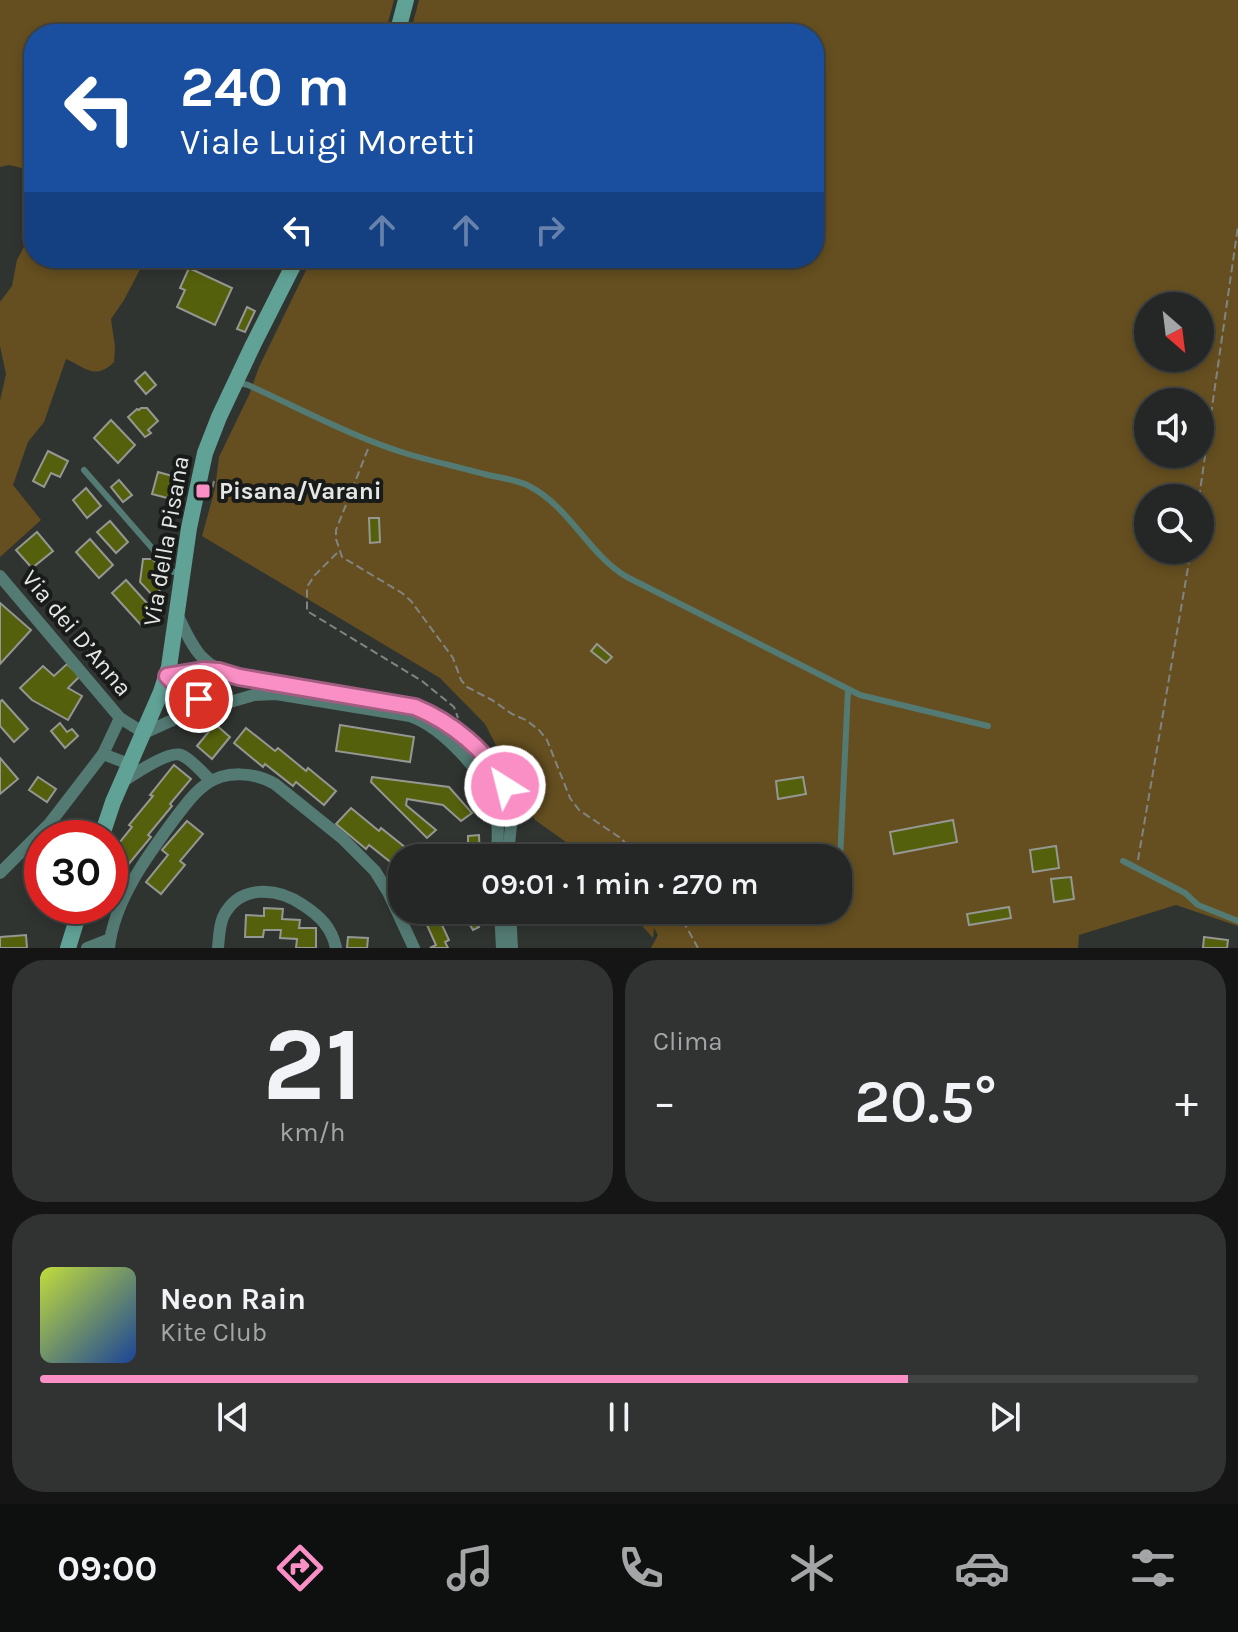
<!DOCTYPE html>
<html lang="it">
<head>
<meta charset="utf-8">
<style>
	body { margin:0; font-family:Karla,sans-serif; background:#303332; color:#f1f3f6; height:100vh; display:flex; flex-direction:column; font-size:30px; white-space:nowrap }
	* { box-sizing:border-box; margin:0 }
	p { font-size:26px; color:#a3a5a7 }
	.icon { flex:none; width:44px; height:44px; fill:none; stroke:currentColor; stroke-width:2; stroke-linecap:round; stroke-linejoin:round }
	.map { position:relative; height:948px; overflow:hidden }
	.side { display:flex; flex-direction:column; gap:12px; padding:12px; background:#141514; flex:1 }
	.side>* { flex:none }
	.top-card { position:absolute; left:24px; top:24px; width:800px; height:244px; border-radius:32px; box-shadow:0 4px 12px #0003,0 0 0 2px #414442; background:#1a4fa0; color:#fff; overflow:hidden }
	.needle { width:52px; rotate:152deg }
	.fabs { position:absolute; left:1134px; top:292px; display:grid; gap:16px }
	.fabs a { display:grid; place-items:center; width:80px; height:80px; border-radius:50%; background:#242725; box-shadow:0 4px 12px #0003,0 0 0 2px #414442; font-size:40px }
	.speed { position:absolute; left:24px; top:820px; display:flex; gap:16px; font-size:40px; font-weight:700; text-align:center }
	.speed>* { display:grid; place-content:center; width:104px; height:104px; border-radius:50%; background:#242725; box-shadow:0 4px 12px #0003,0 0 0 2px #414442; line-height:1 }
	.speed .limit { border:12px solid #d22; background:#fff; color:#111 }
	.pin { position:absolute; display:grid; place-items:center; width:68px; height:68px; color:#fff; margin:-34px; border:4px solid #fff; border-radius:50%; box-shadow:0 2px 8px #0007 }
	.me { position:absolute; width:88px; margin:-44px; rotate:324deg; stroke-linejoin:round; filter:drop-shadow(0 0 6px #0008) }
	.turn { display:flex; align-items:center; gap:28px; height:168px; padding:0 24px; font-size:36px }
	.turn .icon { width:104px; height:104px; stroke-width:2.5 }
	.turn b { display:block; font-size:56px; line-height:68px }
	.lanes { display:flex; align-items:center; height:76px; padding:0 24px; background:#0003; justify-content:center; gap:40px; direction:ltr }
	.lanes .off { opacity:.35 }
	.big { font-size:60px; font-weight:600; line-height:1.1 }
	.side .widget { flex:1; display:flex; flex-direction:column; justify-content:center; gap:12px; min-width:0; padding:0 28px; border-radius:32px; background:#303332 }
	.side .dial { align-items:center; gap:0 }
	.dial b { font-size:104px; line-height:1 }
	.song { display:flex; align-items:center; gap:24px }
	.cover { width:96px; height:96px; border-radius:12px; background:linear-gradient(135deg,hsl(70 70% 55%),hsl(220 70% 35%)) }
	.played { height:8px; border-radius:4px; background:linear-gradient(90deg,#fa8fc6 75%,#414442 75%) }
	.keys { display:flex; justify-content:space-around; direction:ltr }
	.heat { display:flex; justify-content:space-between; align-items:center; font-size:44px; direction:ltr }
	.side .tiles { flex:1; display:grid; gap:12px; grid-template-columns:1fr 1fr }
	.widget:last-child { grid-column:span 2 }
	.trip { position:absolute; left:388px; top:844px; width:464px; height:80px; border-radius:32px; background:#242725; box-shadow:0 4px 12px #0003,0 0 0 2px #414442; font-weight:600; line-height:80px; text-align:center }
	.tab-bar { display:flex; height:128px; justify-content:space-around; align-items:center; background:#0e100f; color:#a3a5a7 }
	.tab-bar .icon { width:56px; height:56px }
	.tab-bar .active { color:#fa8fc6 }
	.tab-bar b { font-size:36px; color:#f1f3f6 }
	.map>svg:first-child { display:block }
	.green { fill:#654f20; fill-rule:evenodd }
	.building { fill:#55600c; stroke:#959792; stroke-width:2 }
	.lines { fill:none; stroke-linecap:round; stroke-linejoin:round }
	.path { stroke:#818481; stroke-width:2; stroke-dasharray:8 4; stroke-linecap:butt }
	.lane { stroke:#537a73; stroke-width:6 }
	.street { stroke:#537a73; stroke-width:12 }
	.secondary { stroke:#61a296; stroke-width:16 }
	.route-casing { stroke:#a25d81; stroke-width:20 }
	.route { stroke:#fa8fc6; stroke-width:14 }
	.poi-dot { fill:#fa8fc6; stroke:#191b1a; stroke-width:3 }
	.labels { text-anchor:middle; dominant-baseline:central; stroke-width:8; stroke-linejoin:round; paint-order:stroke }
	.poi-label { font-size:24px; font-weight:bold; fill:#e5e7e5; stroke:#191b1a; text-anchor:start }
	.street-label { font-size:24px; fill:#e5e7e5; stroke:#191b1a }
</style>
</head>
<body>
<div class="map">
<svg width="1238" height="948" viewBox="0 0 1238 948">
	<rect width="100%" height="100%" fill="#303431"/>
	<g class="green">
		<path d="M 0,0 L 394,0 L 385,34 L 34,34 L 34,171 L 9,165 L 0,167 Z"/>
		<path d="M 419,0 L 1238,0 L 1238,926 L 1176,905 L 1079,935 L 1078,948 L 651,948 L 658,935 L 654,928 L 653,938 L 628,910 L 838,910 L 838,858 L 583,858 L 573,847 L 535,820 L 485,724 L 440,678 L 202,536 L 215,489 L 219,457 L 249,395 L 259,367 L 312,258 L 814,258 L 814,34 L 410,34 ZM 1148,306 L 1200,306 L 1200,358 L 1148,358 ZM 1148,402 L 1200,402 L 1200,454 L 1148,454 ZM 1148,498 L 1200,498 L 1200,550 L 1148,550 Z"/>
		<path d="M 34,236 L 34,258 L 146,258 L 124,300 L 111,319 L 115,347 L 114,362 C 95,381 85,367 66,359 L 44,422 L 28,442 L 13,485 L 41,520 L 0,557 L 0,401 L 6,374 L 0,346 L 0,302 L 12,286 L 17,260 L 26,243 Z"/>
	</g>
	<g class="building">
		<path d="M 189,268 L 232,288 L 215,325 L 177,307 L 185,290 L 180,288 Z"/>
		<path d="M 247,307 L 255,311 L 245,332 L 237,329 Z"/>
		<path d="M 145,372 L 156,385 L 146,394 L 135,381 Z"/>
		<path d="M 141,408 L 147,408 L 158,421 L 148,430 L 151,433 L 145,437 L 128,417 L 137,409 L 139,410 Z"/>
		<path d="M 111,420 L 135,445 L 118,463 L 94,438 Z"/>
		<path d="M 48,451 L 68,461 L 60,477 L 51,473 L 44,487 L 33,481 Z"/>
		<path d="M 158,472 L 176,477 L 171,499 L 152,494 Z"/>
		<path d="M 119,480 L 132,495 L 123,502 L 111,487 Z"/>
		<path d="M 86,488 L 101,506 L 87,518 L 73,500 Z"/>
		<path d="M 369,518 L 379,518 L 380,542 L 370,543 Z"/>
		<path d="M 110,521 L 128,542 L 116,553 L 97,532 Z"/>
		<path d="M 37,532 L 53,551 L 32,568 L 16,550 Z"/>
		<path d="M 90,539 L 113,565 L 99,578 L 76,552 Z"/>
		<path d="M 143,559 L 152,559 L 162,568 L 159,596 L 154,597 L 140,582 Z"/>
		<path d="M 126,580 L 155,612 L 141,625 L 112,593 Z"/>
		<path d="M 0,603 L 31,630 L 0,664 Z"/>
		<path d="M 597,644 L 612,657 L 606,663 L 591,651 Z"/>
		<path d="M 67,664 L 80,676 L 68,688 L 82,696 L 68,720 L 32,700 L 20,688 L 43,666 L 54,676 Z"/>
		<path d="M 2,700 L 28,729 L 14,742 L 0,726 L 0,702 Z"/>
		<path d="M 60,723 L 67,732 L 72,729 L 78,736 L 65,748 L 51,731 Z"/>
		<path d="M 215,724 L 230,737 L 212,759 L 197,746 Z"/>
		<path d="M 340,725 L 414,737 L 410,762 L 336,751 Z"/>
		<path d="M 246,728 L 275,751 L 278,748 L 306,771 L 308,768 L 336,791 L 324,805 L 296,782 L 293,786 L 265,764 L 263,767 L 234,743 Z"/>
		<path d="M 0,758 L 18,779 L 0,794 Z"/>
		<path d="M 174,765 L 191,779 L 170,804 L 172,806 L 148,835 L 151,837 L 127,866 L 111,853 L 132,827 L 129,825 L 153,796 L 150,795 Z"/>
		<path d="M 38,777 L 56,789 L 47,802 L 29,790 Z"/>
		<path d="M 372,777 L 449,787 L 472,813 L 461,821 L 443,805 L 407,799 L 406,805 L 436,830 L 427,838 L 371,782 Z"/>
		<path d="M 803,777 L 806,794 L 778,799 L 776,781 Z"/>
		<path d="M 351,808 L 379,831 L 381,828 L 411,852 L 406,858 L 402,858 L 402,863 L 398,868 L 369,845 L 366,849 L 336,824 Z"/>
		<path d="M 953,820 L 957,842 L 894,854 L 890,832 Z"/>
		<path d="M 187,821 L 203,834 L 180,861 L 185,865 L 161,894 L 146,882 L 168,855 L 162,850 Z"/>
		<path d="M 479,835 L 480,858 L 444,858 L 468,848 L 468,836 Z"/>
		<path d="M 1056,846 L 1059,868 L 1033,872 L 1030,850 Z"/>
		<path d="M 1071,877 L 1074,899 L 1054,902 L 1051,879 Z"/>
		<path d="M 1009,907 L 1011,918 L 969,925 L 967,914 Z"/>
		<path d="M 264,908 L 283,909 L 282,919 L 300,920 L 299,928 L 316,928 L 316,948 L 296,948 L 297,939 L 280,938 L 281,930 L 264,930 L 263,937 L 245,937 L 246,915 L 264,916 Z"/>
		<path d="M 427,910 L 435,910 L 449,940 L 445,942 L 448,948 L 430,948 L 436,945 L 422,914 L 427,912 Z"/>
		<path d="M 466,910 L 482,910 L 482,915 L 475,919 L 479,927 L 473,930 L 467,920 L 470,918 Z"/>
		<path d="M 523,910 L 557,910 L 557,923 L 524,925 Z"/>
		<path d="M 26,935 L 27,948 L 0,948 L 0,937 Z"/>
		<path d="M 348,937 L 368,938 L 367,948 L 347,948 Z"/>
		<path d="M 1204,937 L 1228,940 L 1227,948 L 1203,948 Z"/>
	</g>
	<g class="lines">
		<g class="path">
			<path d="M 368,449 L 336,530 L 336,539 L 342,557 L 402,593 L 411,601 L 453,658 L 461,680 L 467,687 L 492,700 L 512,714 L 526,720 L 539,730 L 547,740 L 570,798 L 579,810 L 622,839 L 636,858"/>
			<path d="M 1199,498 L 1238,226"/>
			<path d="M 210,499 L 214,481"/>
			<path d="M 337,553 L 314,576 L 307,587 L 307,611 L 422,681 L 454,707 L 458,718"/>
			<path d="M 1138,860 L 1191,550"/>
			<path d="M 677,910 L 698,948"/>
		</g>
		<g class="lane">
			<path d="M 236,382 L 248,385 C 301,409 354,438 411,455 C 436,462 462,468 488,475 C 502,478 517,480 529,486 C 570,507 588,554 627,577 L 860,695 L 988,726"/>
			<path d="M 84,470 L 173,572 L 182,572"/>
			<path d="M 840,860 L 848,690"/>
			<path d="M 1123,861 L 1185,893 L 1198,905 L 1238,921"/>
		</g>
		<g class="street">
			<path d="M 0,576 L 120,718"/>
			<path d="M 177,614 C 193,647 200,667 239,677 L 403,704 C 445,715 501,758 511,802 C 514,820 508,840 508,858"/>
			<path d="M 218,671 L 197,670 L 167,676 C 180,694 198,701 220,703"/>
			<path d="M 103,754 L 120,718 L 144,733 L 175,719 L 206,709 L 254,695 L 276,694 L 410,716 C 442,727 486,774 495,807 C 500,823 497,841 497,858"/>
			<path d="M 122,782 C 133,775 169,750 181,755 C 190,758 204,774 211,781"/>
			<path d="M 0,873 L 50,823 L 103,754 L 129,764"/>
			<path d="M 500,910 L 502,948"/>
			<path d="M 510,910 L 512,948"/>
			<path d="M 87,948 L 110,939"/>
			<path d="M 109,948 C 114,900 148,855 176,817 C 185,806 193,793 205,785 C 225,770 254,772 275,784 L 342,838 L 375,871 L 388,892 L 414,948"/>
			<path d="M 218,948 C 219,938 219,927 223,917 C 239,884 277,887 303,905 C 320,916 332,928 336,948"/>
		</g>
		<g class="secondary">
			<path d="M 397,34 L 406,0"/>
			<path d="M 101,838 L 113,802 L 161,692 L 169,667 L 189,528 L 205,453 L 219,417 L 253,345 L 297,258"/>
			<path d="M 68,948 L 81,906"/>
		</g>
	</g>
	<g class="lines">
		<g class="route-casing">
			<path id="route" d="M 199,699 L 182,691 L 167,676 L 203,670 L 219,671 L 239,677 L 415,707 C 451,722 488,751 505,786"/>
		</g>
		<use href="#route" class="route"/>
	</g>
	<rect class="poi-dot" x="195" y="483" width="16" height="16" rx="4"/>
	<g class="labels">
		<g class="poi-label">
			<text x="219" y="491">Pisana/Varani</text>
		</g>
		<g class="street-label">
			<text transform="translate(166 541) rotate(-80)">Via della Pisana</text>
			<text transform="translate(77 633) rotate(50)">Via dei D’Anna</text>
		</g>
	</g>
</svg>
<div class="fabs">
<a><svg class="needle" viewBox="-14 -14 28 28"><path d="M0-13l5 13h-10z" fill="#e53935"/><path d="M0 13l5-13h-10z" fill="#a3a5a7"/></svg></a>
<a><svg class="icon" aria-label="sound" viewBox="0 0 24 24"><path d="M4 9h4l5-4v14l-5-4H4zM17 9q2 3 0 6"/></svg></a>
<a><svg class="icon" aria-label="search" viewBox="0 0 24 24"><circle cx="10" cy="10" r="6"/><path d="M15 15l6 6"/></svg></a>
</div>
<div class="speed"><div class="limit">30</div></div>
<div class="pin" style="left:199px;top:699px;background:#d93025"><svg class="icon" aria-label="arrive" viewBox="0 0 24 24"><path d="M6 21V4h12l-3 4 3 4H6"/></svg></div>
<svg class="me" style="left:505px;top:786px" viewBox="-20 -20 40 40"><circle r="17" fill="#fa8fc6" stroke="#fff" stroke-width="3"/><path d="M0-11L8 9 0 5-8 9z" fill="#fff"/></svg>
<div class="trip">09:01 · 1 min · 270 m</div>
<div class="top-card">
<div class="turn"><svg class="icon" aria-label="left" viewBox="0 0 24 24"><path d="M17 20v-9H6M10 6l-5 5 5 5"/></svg><div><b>240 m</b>Viale Luigi Moretti</div></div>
<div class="lanes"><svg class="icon" aria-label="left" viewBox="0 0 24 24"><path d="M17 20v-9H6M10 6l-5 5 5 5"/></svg><svg class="icon off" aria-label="ahead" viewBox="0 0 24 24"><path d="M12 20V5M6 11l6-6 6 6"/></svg><svg class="icon off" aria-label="ahead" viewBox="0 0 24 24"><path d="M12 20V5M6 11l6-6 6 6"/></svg><svg class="icon off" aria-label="right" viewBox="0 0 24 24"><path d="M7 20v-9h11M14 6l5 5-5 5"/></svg></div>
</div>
</div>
<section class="side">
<div class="tiles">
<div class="widget dial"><b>21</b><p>km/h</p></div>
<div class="widget"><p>Clima</p>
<div class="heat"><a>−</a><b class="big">20.5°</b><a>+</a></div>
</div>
<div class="widget">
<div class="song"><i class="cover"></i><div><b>Neon Rain</b><p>Kite Club</p></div></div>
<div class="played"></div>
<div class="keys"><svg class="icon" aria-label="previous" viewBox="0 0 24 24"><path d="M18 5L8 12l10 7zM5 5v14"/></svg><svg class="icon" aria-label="pause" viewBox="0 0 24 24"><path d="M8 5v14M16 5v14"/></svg><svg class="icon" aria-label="next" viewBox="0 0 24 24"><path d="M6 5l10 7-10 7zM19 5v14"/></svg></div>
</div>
</div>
</section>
<nav class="tab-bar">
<b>09:00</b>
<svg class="icon active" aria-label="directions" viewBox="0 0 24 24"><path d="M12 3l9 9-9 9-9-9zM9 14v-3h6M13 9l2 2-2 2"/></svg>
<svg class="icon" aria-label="music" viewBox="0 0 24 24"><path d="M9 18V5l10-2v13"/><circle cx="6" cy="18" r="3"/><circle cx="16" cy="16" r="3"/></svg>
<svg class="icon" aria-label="phone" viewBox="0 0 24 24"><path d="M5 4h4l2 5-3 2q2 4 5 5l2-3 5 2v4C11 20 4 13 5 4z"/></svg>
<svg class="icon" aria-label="climate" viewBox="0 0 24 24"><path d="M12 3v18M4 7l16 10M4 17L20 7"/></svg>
<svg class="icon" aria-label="car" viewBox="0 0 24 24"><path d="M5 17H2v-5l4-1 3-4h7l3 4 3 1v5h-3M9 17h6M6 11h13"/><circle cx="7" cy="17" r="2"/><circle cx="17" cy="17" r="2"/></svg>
<svg class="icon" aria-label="filters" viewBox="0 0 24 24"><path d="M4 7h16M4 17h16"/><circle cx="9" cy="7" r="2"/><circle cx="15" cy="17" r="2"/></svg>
</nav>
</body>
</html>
